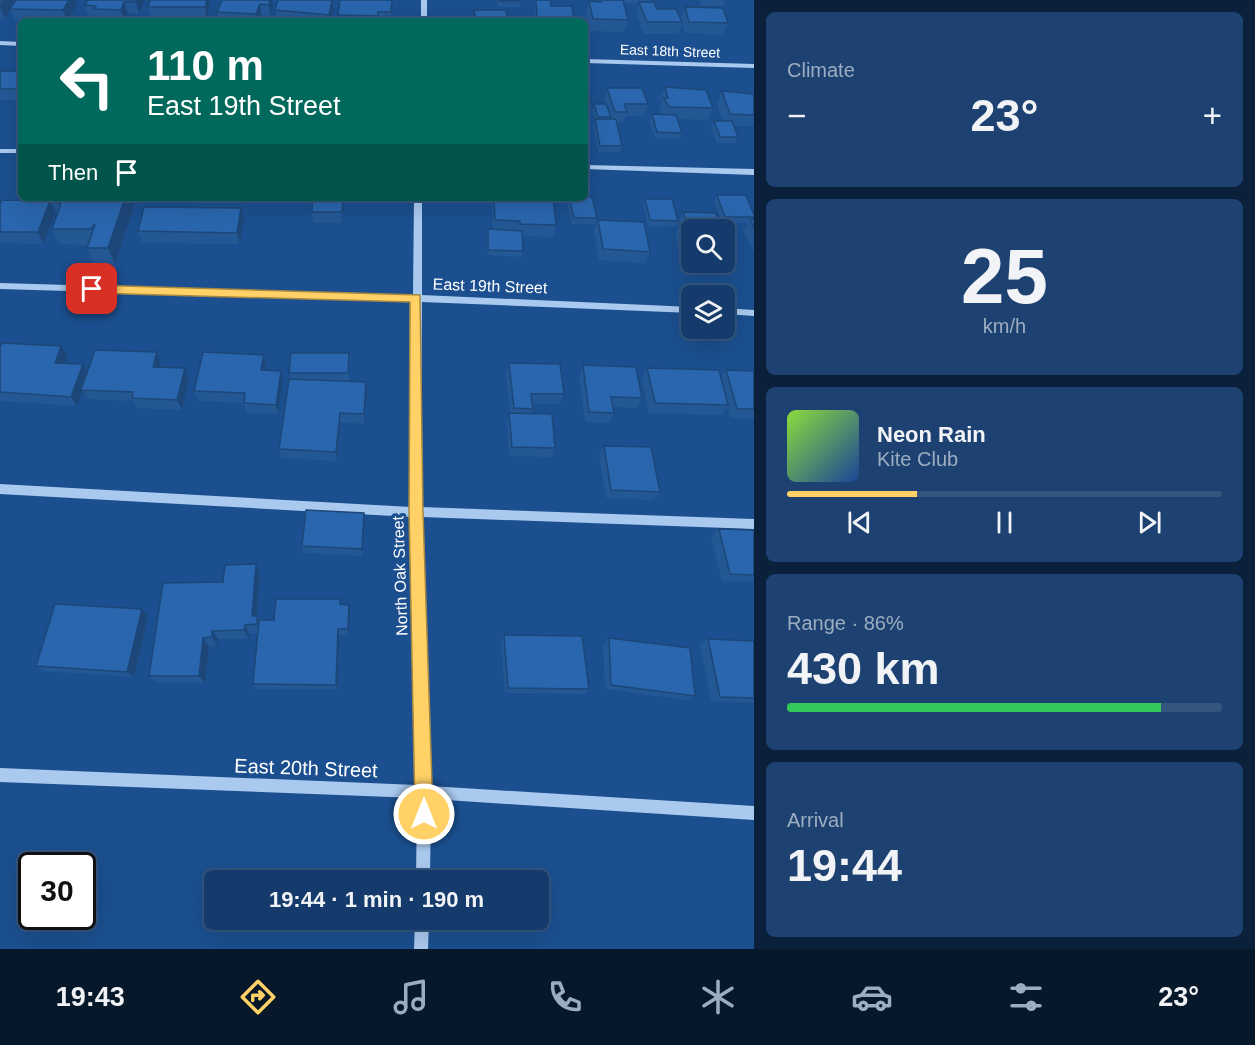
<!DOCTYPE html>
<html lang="en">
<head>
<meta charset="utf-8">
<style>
	body { margin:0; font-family:Arial,sans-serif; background:#1d4271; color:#f1f3f6; height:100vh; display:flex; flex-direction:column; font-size:22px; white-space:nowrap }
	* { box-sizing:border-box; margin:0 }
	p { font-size:20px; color:#9dadc1 }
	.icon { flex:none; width:33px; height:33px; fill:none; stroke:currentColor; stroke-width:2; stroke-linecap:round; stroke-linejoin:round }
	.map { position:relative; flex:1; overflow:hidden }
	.details { display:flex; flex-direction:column; gap:12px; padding:12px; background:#0b203b; width:501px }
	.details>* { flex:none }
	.guide { position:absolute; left:18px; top:18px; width:570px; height:183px; border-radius:9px; box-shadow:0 6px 24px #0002,0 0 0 2px #33557e; background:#00695c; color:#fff; overflow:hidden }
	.controls { position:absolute; left:681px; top:219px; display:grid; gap:12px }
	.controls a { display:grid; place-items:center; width:54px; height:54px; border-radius:9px; background:#143b6b; box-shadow:0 6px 24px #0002,0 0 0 2px #33557e; font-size:30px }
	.speed { position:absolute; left:18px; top:852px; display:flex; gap:12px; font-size:30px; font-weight:700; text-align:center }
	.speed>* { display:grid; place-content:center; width:78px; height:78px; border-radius:50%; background:#143b6b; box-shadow:0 6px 24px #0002,0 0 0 2px #33557e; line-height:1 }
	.speed .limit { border:3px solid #111; border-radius:9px; background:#fff; color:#111 }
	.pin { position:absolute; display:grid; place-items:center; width:51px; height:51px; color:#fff; margin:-26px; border-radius:12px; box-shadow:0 3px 9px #0006 }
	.me { position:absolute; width:66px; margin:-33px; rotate:0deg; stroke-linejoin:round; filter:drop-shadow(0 0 4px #0008) }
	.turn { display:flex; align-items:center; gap:21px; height:126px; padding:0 30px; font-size:27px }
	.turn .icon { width:78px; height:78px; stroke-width:2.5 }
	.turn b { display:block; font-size:42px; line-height:51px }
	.then { display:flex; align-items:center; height:57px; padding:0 30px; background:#0003; gap:12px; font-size:22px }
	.big { font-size:45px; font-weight:600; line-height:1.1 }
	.details .tile { flex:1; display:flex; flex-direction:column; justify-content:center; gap:9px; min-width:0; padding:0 21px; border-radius:9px; background:#1d4271 }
	.details .dial { align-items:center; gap:0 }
	.dial b { font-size:78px; line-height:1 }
	.song { display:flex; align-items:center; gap:18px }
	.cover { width:72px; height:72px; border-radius:9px; background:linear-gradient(135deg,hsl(90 70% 55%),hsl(220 70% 35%)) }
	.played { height:6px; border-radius:3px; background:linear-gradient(90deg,#ffd166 30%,#33557e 30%) }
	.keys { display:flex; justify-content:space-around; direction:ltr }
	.heat { display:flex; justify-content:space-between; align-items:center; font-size:33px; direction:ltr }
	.charge { height:9px; border-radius:4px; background:linear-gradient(90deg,#34c759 86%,#33557e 0) }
	.trip { position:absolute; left:204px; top:870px; width:345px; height:60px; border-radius:9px; background:#143b6b; box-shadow:0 6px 24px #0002,0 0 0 2px #33557e; font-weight:600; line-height:60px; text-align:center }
	.tab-bar { display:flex; height:96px; justify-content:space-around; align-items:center; background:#08182b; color:#9dadc1 }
	.tab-bar .icon { width:42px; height:42px }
	.tab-bar .current { color:#ffd166 }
	.tab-bar b { font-size:27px; color:#f1f3f6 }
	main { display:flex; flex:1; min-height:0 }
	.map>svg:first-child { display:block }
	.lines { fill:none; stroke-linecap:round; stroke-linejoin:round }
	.minor { fill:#a9c9ee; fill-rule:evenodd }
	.wall { fill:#245895; fill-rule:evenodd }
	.shaded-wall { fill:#1d4779 }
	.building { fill:#2a66ad; stroke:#1d4779; stroke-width:1.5 }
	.route { fill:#ffd166; stroke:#a68842; stroke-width:1.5 }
	.labels { text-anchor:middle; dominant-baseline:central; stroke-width:6; stroke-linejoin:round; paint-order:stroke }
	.far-street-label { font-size:14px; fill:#fff; stroke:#1b4f8f }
	.street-label { font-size:16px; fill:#fff; stroke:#1b4f8f }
	.near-street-label { font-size:20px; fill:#fff; stroke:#1b4f8f }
</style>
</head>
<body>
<main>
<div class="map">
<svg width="754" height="949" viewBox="0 0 754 949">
	<rect width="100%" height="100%" fill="#1b4f8f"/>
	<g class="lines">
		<g class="minor">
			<rect x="421" y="0" width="6" height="21"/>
			<path d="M 0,41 L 21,42 L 21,46 L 0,45 Z"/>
			<path d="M 585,59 L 754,64 L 754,68 L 585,63 Z"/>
			<rect x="0" y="149" width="21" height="4"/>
			<path d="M 585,165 L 754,169 L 754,175 L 585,169 Z"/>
			<path d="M 414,198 L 422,198 L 422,295 L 692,307 L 692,313 L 422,302 L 421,507 L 754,519 L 754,529 L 422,517 L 430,786 L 754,806 L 754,820 L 431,799 L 430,880 L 416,880 L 417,798 L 0,782 L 0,768 L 417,785 L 411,517 L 0,494 L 0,484 L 411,507 L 413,301 L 0,289 L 0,283 L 413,295 Z"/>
			<path d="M 724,308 L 754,310 L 754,316 L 724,314 Z"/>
			<path d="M 415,920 L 429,920 L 428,949 L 414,949 Z"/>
		</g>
	</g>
	<g class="wall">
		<path d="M 0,0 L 12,0 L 14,3 L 77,5 L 68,21 L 15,20 L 10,9 L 5,19 L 0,19 Z"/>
		<path d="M 145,0 L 139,14 L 128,13 L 124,21 L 98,21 L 97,17 L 89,17 L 85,5 Z"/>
		<path d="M 150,0 L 209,0 L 210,6 L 207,19 L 151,18 L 148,7 Z"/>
		<path d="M 272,0 L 273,6 L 270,16 L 261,16 L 259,21 L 219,21 L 217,12 Z"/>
		<path d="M 392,0 L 391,21 L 338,21 L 338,15 Z"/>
		<path d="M 497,0 L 520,0 L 520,7 L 498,7 Z"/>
		<path d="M 535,0 L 551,6 L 574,19 L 574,21 L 535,21 L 534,10 Z"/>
		<path d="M 598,0 L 651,0 L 650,2 L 657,9 L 681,18 L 685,7 L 728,23 L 723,35 L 685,33 L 682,23 L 678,34 L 644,34 L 636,14 L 639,4 L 623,3 L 628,20 L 624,32 L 590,31 L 586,13 L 589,1 L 598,1 Z"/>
		<path d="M 699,0 L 725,0 L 723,6 L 701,6 Z"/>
		<path d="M 334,9 L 331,21 L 277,21 L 275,10 Z"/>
		<path d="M 0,71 L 21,71 L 21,101 L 0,100 Z"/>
		<path d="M 665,87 L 713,108 L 708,120 L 677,119 L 682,133 L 679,139 L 655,138 L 649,120 L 652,114 L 663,115 L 659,109 L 662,103 L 660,99 Z"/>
		<path d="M 607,88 L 648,104 L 644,116 L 626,116 L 623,123 L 617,123 L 622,146 L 620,152 L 598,152 L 593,125 L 595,119 L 592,110 L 594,104 L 605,104 L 604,100 Z"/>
		<path d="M 585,91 L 592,108 L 589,119 L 585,119 Z"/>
		<path d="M 722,91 L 754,94 L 754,126 L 734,126 L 738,137 L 735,143 L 717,143 L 711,127 L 714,121 L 723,121 L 717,103 Z"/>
		<path d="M 717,195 L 754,215 L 754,253 L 743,230 L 748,223 L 722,223 L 714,201 Z"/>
		<path d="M 49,198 L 135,198 L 136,201 L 115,264 L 94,264 L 87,248 L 88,245 L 60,244 L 52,229 L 58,213 L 57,213 Z"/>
		<path d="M 344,198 L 342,223 L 313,223 L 312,212 Z"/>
		<path d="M 493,198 L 553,198 L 556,225 L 553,237 L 522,236 L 523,251 L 522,257 L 487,255 L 487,235 L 488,229 L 493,229 L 492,207 Z"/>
		<path d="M 569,198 L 597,218 L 595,224 L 572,224 L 567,203 Z"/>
		<path d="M 645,199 L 678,221 L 675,227 L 648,226 L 643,204 Z"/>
		<path d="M 50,201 L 56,213 L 43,244 L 0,243 L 0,204 Z"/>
		<path d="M 683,212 L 716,213 L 720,225 L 724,225 L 733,253 L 727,264 L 683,263 L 675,234 L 679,226 L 678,223 ZM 692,230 L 724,230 L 724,262 L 692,262 Z"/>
		<path d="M 244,219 L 240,244 L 142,243 L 138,231 Z"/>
		<path d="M 598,220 L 650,252 L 645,263 L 599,260 L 594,231 Z"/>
		<path d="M 61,346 L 68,356 L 65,363 L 83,364 L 87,372 L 157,352 L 161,362 L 160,367 L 185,368 L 189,378 L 182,410 L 137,408 L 133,401 L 88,399 L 83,391 L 77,406 L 0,401 L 0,347 Z"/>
		<path d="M 264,355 L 266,365 L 265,370 L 283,381 L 278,414 L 246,413 L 244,403 L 198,401 L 194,391 Z"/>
		<path d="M 349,363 L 349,382 L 367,392 L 364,424 L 340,422 L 337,461 L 281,458 L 279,449 L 291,380 L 289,373 Z"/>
		<path d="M 509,363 L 564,394 L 560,404 L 533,404 L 533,409 L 531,414 L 555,448 L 551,457 L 509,456 L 507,422 L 509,413 L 510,413 L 506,374 Z"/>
		<path d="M 583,365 L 642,398 L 637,408 L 613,407 L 614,413 L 609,423 L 585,422 L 579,376 Z"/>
		<path d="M 647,368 L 721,378 L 726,370 L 754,371 L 754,419 L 730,418 L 727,407 L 721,415 L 649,413 L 642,378 Z"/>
		<path d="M 604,446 L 660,492 L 653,500 L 606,498 L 599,455 Z"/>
		<path d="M 365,521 L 362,556 L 303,553 L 302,546 Z"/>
		<path d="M 719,529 L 754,530 L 754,582 L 722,581 L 711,537 Z"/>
		<path d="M 260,574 L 257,616 L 259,620 L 274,620 L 340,599 L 341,604 L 349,605 L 349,635 L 339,635 L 338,689 L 256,689 L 253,684 L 258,633 L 249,633 L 249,639 L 218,639 L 217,645 L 209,646 L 205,683 L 157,683 L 149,676 L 223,582 Z"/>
		<path d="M 142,609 L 148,616 L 134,677 L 44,671 L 36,666 Z"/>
		<path d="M 504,635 L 589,689 L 584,694 L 505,693 L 501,641 Z"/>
		<path d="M 609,638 L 695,696 L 687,700 L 605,689 L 603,644 Z"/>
		<path d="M 708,639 L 754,641 L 754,703 L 711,701 L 700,645 Z"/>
	</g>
	<g class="shaded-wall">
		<path d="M 4,0 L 12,0 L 14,3 L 5,19 L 0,8 Z"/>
		<path d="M 69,0 L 75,0 L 77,5 L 67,21 L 63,10 Z"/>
		<path d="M 137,0 L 145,0 L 139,14 L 136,2 Z"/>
		<path d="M 207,0 L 209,0 L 210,6 L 207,19 L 205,7 Z"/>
		<path d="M 269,0 L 272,0 L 273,6 L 270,16 Z"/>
		<path d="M 332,0 L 334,9 L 331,21 L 330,21 L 329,15 Z"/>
		<path d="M 124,2 L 128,13 L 124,21 L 121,10 Z"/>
		<path d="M 260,4 L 261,16 L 259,21 L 257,21 L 256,14 Z"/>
		<path d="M 125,198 L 135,198 L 136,201 L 115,264 L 108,248 Z"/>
		<path d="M 343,198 L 344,198 L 342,223 L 342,212 Z"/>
		<path d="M 50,201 L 56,213 L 43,244 L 38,232 Z"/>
		<path d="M 241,208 L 244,219 L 240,244 L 237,233 Z"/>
		<path d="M 61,346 L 68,356 L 61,373 L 55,363 Z"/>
		<path d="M 157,352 L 161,362 L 158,377 L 153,367 Z"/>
		<path d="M 264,355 L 266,365 L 263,380 L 261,370 Z"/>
		<path d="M 83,364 L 89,374 L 81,390 L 83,391 L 77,406 L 71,397 Z"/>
		<path d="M 185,368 L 189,378 L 182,410 L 177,400 Z"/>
		<path d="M 281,371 L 283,381 L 278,414 L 276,405 Z"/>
		<path d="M 366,382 L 367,392 L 364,424 L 364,414 Z"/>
		<path d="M 340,413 L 340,422 L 337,461 L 336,452 Z"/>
		<path d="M 364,513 L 365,521 L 362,556 L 362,549 Z"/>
		<path d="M 256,564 L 260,574 L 256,625 L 252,616 Z"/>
		<path d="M 349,605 L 350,611 L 349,635 L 348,629 Z"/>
		<path d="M 142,609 L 148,616 L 134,677 L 127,672 Z"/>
		<path d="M 245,625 L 249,633 L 249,639 L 244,630 Z"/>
		<path d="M 338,629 L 339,635 L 338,689 L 336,685 Z"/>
		<path d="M 212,631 L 218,639 L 217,645 L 212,637 Z"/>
		<path d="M 203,638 L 209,646 L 205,683 L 199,676 Z"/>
	</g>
	<g class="building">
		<path d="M 0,0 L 4,0 L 0,7 Z"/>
		<path d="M 16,0 L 69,0 L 63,10 L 10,9 Z"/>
		<path d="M 88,0 L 137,0 L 136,2 L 124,2 L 121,10 L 94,9 L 96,6 L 85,5 Z"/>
		<path d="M 150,0 L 207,0 L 205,7 L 148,7 Z"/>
		<path d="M 222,0 L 270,0 L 269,5 L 260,4 L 256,14 L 217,12 Z"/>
		<path d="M 278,0 L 332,0 L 329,15 L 275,10 Z"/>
		<path d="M 340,0 L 392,0 L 391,12 L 378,12 L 378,16 L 338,15 Z"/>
		<path d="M 499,0 L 520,0 L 521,1 L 499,1 Z"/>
		<path d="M 536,0 L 550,0 L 551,6 L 572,6 L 574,19 L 537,17 Z"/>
		<path d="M 600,0 L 623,0 L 628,20 L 593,19 L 589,1 L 601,2 Z"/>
		<path d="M 639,2 L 654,2 L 657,9 L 676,9 L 682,22 L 647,22 Z"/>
		<path d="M 685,7 L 723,8 L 728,23 L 689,22 Z"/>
		<path d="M 474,10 L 506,10 L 508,21 L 476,21 Z"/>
		<rect x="0" y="71" width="21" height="18"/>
		<path d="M 665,87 L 706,90 L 713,108 L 670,107 L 663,98 L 668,98 Z"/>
		<path d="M 607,88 L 642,88 L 648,104 L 624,104 L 627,112 L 615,112 Z"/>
		<path d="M 585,91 L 589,91 L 592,108 L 585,107 Z"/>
		<path d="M 722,91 L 754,94 L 754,115 L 730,114 Z"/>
		<path d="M 594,104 L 606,104 L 611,117 L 598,117 Z"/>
		<path d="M 652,114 L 676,115 L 682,133 L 657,132 Z"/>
		<path d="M 595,119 L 616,119 L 622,146 L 600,146 Z"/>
		<path d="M 714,121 L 732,121 L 738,137 L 720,137 Z"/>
		<path d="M 717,195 L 746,195 L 754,215 L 754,217 L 725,217 Z"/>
		<path d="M 585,197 L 592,197 L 597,218 L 574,218 L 569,198 Z"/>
		<path d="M 58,198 L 125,198 L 108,248 L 87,248 L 95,224 L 91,229 L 52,229 L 61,203 L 56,203 Z"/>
		<path d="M 313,198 L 343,198 L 342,212 L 312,212 Z"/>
		<path d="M 494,198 L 553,198 L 556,225 L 520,224 L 520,221 L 495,220 Z"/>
		<path d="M 645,199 L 672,199 L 678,221 L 650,220 Z"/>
		<path d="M 2,200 L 50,201 L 38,232 L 0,232 L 0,204 Z"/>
		<path d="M 144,207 L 241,208 L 237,233 L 138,231 Z"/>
		<path d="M 683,212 L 716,213 L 720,225 L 724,225 L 733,253 L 724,253 L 724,230 L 692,230 L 692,252 L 688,252 L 680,223 L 687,223 Z"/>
		<path d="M 750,219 L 754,219 L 754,228 Z"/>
		<path d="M 598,220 L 644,222 L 650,252 L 603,249 Z"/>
		<path d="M 488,229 L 522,231 L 523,251 L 488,250 Z"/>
		<path d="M 2,343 L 61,346 L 55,363 L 83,364 L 71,397 L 0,392 L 0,347 Z"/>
		<path d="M 95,350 L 157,352 L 153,367 L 185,368 L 177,400 L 132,398 L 133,392 L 81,390 Z"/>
		<path d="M 203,352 L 264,355 L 261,370 L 281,371 L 276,405 L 244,403 L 245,393 L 194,391 Z"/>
		<path d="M 291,353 L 349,353 L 348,373 L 289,373 Z"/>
		<path d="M 509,363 L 560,364 L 564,394 L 531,394 L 533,409 L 514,408 Z"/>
		<path d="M 583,365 L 636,367 L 642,398 L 611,397 L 614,413 L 589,412 Z"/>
		<path d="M 647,368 L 719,370 L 728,405 L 655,403 Z"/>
		<path d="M 726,370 L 754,371 L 754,409 L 737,409 Z"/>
		<path d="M 289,379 L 366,382 L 364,414 L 340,413 L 336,452 L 279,449 Z"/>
		<path d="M 509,413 L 552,414 L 555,448 L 512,447 Z"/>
		<path d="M 604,446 L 651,447 L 660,492 L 611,490 Z"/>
		<path d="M 306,510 L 364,513 L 362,549 L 302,546 Z"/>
		<path d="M 719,529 L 754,530 L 754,575 L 730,574 Z"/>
		<path d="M 256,564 L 252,616 L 257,616 L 257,624 L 245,625 L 244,630 L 212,631 L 212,637 L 203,638 L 199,676 L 149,676 L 163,583 L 223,582 L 225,565 Z"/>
		<path d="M 276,599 L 340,599 L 340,604 L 349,605 L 348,629 L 338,629 L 336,685 L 253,684 L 259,620 L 274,620 Z"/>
		<path d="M 55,604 L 142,609 L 127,672 L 36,666 Z"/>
		<path d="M 504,635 L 582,636 L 589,689 L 508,688 Z"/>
		<path d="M 609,638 L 690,648 L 695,696 L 611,685 Z"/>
		<path d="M 708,639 L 754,641 L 754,698 L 720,697 Z"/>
	</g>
	<path class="route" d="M 92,285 L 420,295 L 423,512 L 433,814 L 430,821 L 424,823 L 418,821 L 415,814 L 409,512 L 410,302 L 92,293 L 87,289 Z"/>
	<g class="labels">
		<g class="far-street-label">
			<text transform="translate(670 51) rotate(2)">East 18th Street</text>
		</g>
		<g class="street-label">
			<text transform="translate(490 286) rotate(2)">East 19th Street</text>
			<text transform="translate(400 576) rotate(-92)">North Oak Street</text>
		</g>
		<g class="near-street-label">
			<text transform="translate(306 768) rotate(2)">East 20th Street</text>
		</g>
	</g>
</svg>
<div class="controls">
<a><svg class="icon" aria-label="search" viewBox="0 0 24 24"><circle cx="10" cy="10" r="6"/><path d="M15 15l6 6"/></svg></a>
<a><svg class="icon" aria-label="layers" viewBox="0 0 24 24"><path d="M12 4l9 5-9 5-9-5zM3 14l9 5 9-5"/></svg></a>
</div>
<div class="speed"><div class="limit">30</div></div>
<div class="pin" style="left:92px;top:289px;background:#d93025"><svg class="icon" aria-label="arrive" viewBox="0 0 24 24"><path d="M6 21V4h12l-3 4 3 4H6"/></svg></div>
<svg class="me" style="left:424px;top:814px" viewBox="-20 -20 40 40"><circle r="17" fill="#ffd166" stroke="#fff" stroke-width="3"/><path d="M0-11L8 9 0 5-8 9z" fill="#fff"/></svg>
<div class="trip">19:44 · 1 min · 190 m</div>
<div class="guide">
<div class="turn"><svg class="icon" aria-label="left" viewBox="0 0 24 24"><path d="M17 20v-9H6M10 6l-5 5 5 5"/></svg><div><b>110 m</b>East 19th Street</div></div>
<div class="then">Then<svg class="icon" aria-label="arrive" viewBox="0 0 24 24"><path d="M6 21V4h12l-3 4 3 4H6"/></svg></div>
</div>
</div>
<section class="details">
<div class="tile"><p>Climate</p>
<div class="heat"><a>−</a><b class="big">23°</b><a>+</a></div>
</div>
<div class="tile dial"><b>25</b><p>km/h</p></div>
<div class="tile">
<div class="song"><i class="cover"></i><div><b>Neon Rain</b><p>Kite Club</p></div></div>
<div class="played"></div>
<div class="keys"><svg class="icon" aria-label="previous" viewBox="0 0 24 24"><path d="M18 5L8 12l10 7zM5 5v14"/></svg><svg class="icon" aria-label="pause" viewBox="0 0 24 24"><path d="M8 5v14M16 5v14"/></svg><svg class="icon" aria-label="next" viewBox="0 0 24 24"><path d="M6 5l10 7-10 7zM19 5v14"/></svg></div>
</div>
<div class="tile"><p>Range · 86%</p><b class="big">430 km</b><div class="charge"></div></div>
<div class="tile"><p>Arrival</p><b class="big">19:44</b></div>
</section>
</main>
<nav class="tab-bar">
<b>19:43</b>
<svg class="icon current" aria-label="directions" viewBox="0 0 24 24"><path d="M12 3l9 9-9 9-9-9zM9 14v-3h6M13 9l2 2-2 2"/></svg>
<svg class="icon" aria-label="music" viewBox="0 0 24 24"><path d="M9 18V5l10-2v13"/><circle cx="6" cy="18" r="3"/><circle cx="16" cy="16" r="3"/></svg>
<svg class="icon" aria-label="phone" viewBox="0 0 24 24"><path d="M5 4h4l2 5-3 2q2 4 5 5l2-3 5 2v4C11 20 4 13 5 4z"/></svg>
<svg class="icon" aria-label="climate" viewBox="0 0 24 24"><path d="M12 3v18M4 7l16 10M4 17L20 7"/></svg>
<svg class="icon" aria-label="car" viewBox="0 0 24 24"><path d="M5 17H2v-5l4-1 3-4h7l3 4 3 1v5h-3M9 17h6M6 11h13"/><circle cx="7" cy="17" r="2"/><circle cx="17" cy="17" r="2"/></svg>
<svg class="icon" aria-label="filters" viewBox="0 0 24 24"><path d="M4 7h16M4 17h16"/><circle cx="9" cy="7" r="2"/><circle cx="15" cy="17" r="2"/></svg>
<b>23°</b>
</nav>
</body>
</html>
